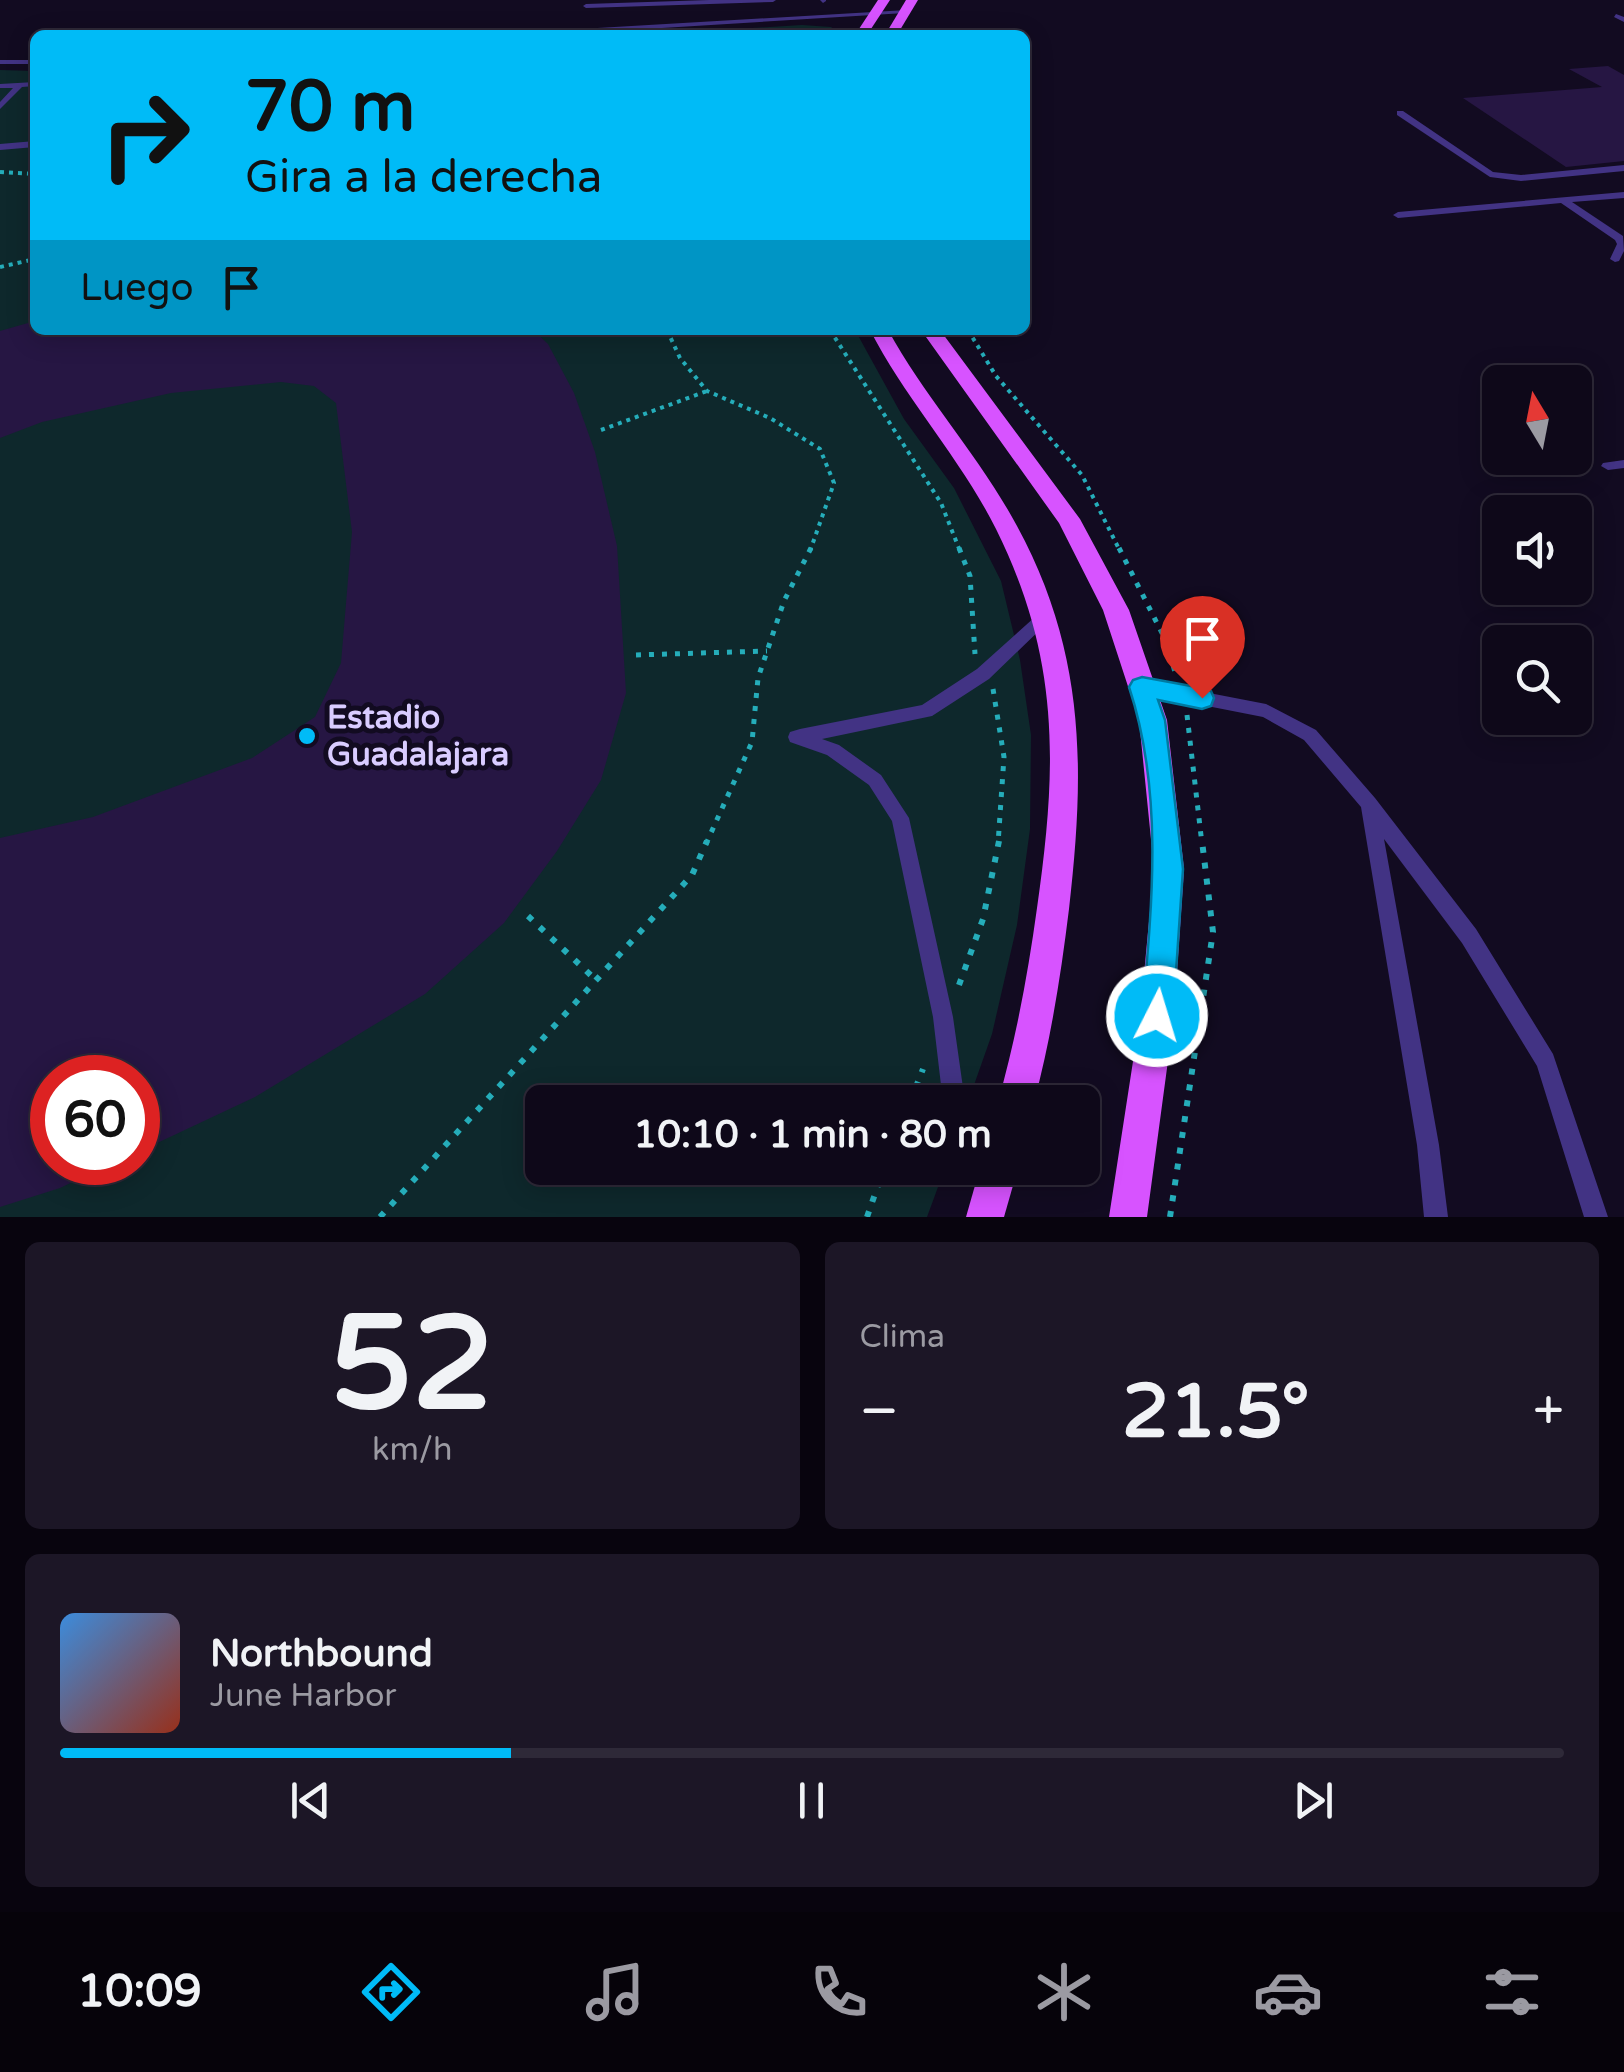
<!DOCTYPE html>
<html lang="es">
<head>
<meta charset="utf-8">
<style>
	body { margin:0; font-family:"Varela Round",sans-serif; background:#1c1626; color:#f1f3f6; height:100vh; display:flex; flex-direction:column; font-size:38px; white-space:nowrap }
	* { box-sizing:border-box; margin:0 }
	p { font-size:32px; color:#9b9aa2 }
	.icon { flex:none; width:55px; height:55px; fill:none; stroke:currentColor; stroke-width:2; stroke-linecap:round; stroke-linejoin:round }
	.map { position:relative; height:1217px; overflow:hidden }
	.side { display:flex; flex-direction:column; gap:25px; padding:25px; background:#08040e; flex:1 }
	.side>* { flex:none }
	.guide { position:absolute; left:30px; top:30px; width:1000px; height:305px; border-radius:15px; box-shadow:0 5px 25px #0003,0 0 0 2px #2e2938; background:#00bbf7; color:#111; overflow:hidden }
	.needle { width:65px; rotate:350deg }
	.buttons { position:absolute; left:1482px; top:365px; display:grid; gap:20px }
	.buttons a { display:grid; place-items:center; width:110px; height:110px; border-radius:15px; background:#0e0819; box-shadow:0 5px 25px #0003,0 0 0 2px #2e2938; font-size:50px }
	.speed { position:absolute; left:30px; top:1055px; display:flex; gap:20px; font-size:50px; font-weight:700; text-align:center }
	.speed>* { display:grid; place-content:center; width:130px; height:130px; border-radius:50%; background:#0e0819; box-shadow:0 5px 25px #0003,0 0 0 2px #2e2938; line-height:1 }
	.speed .limit { border:15px solid #d22; background:#fff; color:#111 }
	.pin { position:absolute; display:grid; place-items:center; width:85px; height:85px; color:#fff; margin:-102px -42px; border-radius:50% 50% 50% 0; rotate:-45deg; box-shadow:0 0 10px #0007 }
	.pin .icon { rotate:45deg }
	.me { position:absolute; width:110px; margin:-55px; rotate:5deg; stroke-linejoin:round; filter:drop-shadow(0 0 8px #0008) }
	.turn { display:flex; align-items:center; gap:35px; height:210px; padding:0 50px; font-size:45px }
	.turn .icon { width:130px; height:130px; stroke-width:2.5 }
	.turn b { display:block; font-size:70px; line-height:85px }
	.then { display:flex; align-items:center; height:95px; padding:0 50px; background:#0003; gap:20px; font-size:38px }
	.big { font-size:75px; font-weight:700; line-height:1.1 }
	.side .tile { flex:1; display:flex; flex-direction:column; justify-content:center; gap:15px; min-width:0; padding:0 35px; border-radius:15px; background:#1c1626 }
	.side .dial { align-items:center; gap:0 }
	.dial b { font-size:130px; line-height:1 }
	.song { display:flex; align-items:center; gap:30px }
	.cover { width:120px; height:120px; border-radius:15px; background:linear-gradient(135deg,hsl(210 70% 55%),hsl(10 70% 35%)) }
	.played { height:10px; border-radius:5px; background:linear-gradient(90deg,#00bbf7 30%,#2e2938 30%) }
	.keys { display:flex; justify-content:space-around; direction:ltr }
	.heat { display:flex; justify-content:space-between; align-items:center; font-size:55px; direction:ltr }
	.side .tiles { flex:1; display:grid; gap:25px; grid-template-columns:1fr 1fr }
	.tile:last-child { grid-column:span 2 }
	.trip { position:absolute; left:525px; top:1085px; width:575px; height:100px; border-radius:15px; background:#0e0819; box-shadow:0 5px 25px #0003,0 0 0 2px #2e2938; font-weight:700; line-height:100px; text-align:center }
	.tab-bar { display:flex; height:160px; justify-content:space-around; align-items:center; background:#06030a; color:#9b9aa2 }
	.tab-bar .icon { width:70px; height:70px }
	.tab-bar .selected { color:#00bbf7 }
	.tab-bar b { font-size:45px; color:#f1f3f6 }
	.map>svg:first-child { display:block }
	.green { fill:#0e282c; fill-rule:evenodd }
	.building { fill:#261643 }
	.lines { fill:none; stroke-linecap:round; stroke-linejoin:round }
	.path-far2 { stroke:#25adba; stroke-width:4; stroke-dasharray:4 5; stroke-linecap:butt }
	.path-far1 { stroke:#25adba; stroke-width:5; stroke-dasharray:5 8; stroke-linecap:butt }
	.path { stroke:#25adba; stroke-width:6; stroke-dasharray:6 10; stroke-linecap:butt }
	.lane { fill:#423384; fill-rule:evenodd }
	.primary { fill:#d753ff; fill-rule:evenodd }
	.route { fill:#00bbf7; stroke:#007aa1; stroke-width:2.5 }
	.poi-dot { fill:#00bbf7; stroke:#120b21; stroke-width:4 }
	.labels { text-anchor:middle; dominant-baseline:central; stroke-width:10; stroke-linejoin:round; paint-order:stroke }
	.poi-label { font-size:32px; font-weight:bold; fill:#d9ccff; stroke:#120b21; text-anchor:start }
</style>
</head>
<body>
<div class="map">
<svg width="1624" height="1217" viewBox="0 0 1624 1217">
	<rect width="100%" height="100%" fill="#120b21"/>
	<g class="green">
		<path d="M 802,25 L 831,27 L 841,35 L 639,35 Z"/>
		<path d="M 0,70 L 35,71 L 35,330 L 855,330 L 904,419 L 954,488 L 1001,581 L 1020,660 L 1031,735 L 1030,829 L 1017,925 L 992,1034 L 968,1102 L 542,1102 L 542,1168 L 945,1168 L 927,1217 L 0,1217 ZM 52,1078 L 138,1078 L 138,1162 L 52,1162 Z"/>
	</g>
	<g class="building">
		<path d="M 1608,66 L 1624,75 L 1624,161 L 1566,167 L 1463,98 L 1602,87 L 1569,69 Z"/>
		<path d="M 35,321 L 35,330 L 533,330 L 548,344 L 574,393 L 595,452 L 617,546 L 626,693 L 601,780 L 557,851 L 504,923 L 425,994 L 255,1097 L 138,1152 L 138,1078 L 52,1078 L 52,1162 L 114,1162 L 60,1188 L 0,1207 L 0,838 L 93,817 L 252,758 L 315,717 L 341,663 L 352,532 L 336,403 L 314,386 L 281,382 L 171,393 L 42,422 L 0,438 L 0,331 Z"/>
	</g>
	<g class="lines">
		<g class="path-far2">
			<path d="M 0,172 L 35,174"/>
			<path d="M 0,267 L 35,259"/>
			<path d="M 667,330 L 680,358 L 707,391 L 770,418 L 820,449 L 834,483 L 810,551"/>
			<path d="M 830,330 L 941,503 L 960,551"/>
			<path d="M 968,330 L 996,376 L 1082,475 L 1120,551"/>
			<path d="M 601,430 L 707,391"/>
		</g>
		<g class="path-far1">
			<path d="M 959,548 L 970,576 L 975,654"/>
			<path d="M 1119,548 L 1164,637 L 1176,675"/>
			<path d="M 636,655 L 767,651"/>
			<path d="M 993,689 L 1004,757 L 998,844"/>
			<path d="M 1187,715 L 1202,844"/>
			<path d="M 706,844 L 752,742 L 758,678 L 784,601 L 811,548"/>
		</g>
		<g class="path">
			<path d="M 528,916 L 597,981"/>
			<path d="M 959,985 L 983,919 L 999,841"/>
			<path d="M 910,1102 L 923,1069"/>
			<path d="M 380,1217 L 692,875 L 707,841"/>
			<path d="M 867,1217 L 884,1168"/>
			<path d="M 1170,1217 L 1213,932 L 1202,841"/>
		</g>
		<g class="lane">
			<path d="M 709,0 L 776,0 L 773,2 L 586,8 L 583,6 L 586,4 Z"/>
			<path d="M 820,0 L 826,0 L 826,1 L 823,3 Z"/>
			<path d="M 907,10 L 905,13 L 548,35 L 508,35 L 512,33 Z"/>
			<path d="M 1616,14 L 1624,17 L 1624,22 L 1614,17 Z"/>
			<rect x="0" y="60" width="35" height="4"/>
			<path d="M 35,82 L 35,86 L 22,87 L 0,109 L 0,102 L 13,88 L 0,88 L 0,84 Z"/>
			<path d="M 1397,111 L 1403,111 L 1493,172 L 1521,175 L 1624,165 L 1624,171 L 1521,181 L 1490,177 L 1397,115 Z"/>
			<path d="M 35,141 L 35,147 L 0,150 L 0,144 Z"/>
			<path d="M 1624,192 L 1624,198 L 1572,202 L 1623,236 L 1624,251 L 1619,261 L 1615,262 L 1610,259 L 1617,244 L 1615,240 L 1561,203 L 1398,218 L 1393,215 L 1398,212 Z"/>
			<path d="M 1624,460 L 1624,468 L 1608,470 L 1601,466 L 1603,463 Z"/>
			<path d="M 1041,614 L 1046,616 L 1049,620 L 1046,624 L 989,679 L 932,716 L 822,739 L 839,745 L 881,775 L 909,818 L 953,1017 L 965,1102 L 943,1102 L 933,1017 L 892,821 L 869,785 L 827,755 L 790,742 L 788,737 L 790,732 L 800,729 L 922,705 L 977,669 L 1036,616 Z"/>
			<path d="M 1142,680 L 1266,704 L 1316,730 L 1375,798 L 1476,929 L 1553,1054 L 1608,1217 L 1584,1217 L 1537,1066 L 1462,943 L 1384,839 L 1439,1145 L 1448,1217 L 1424,1217 L 1417,1145 L 1361,807 L 1304,740 L 1263,717 L 1136,692 L 1134,687 L 1136,682 Z"/>
		</g>
		<g class="primary">
			<path d="M 878,0 L 890,0 L 867,35 L 855,35 Z"/>
			<path d="M 906,0 L 918,0 L 897,35 L 885,35 Z"/>
			<path d="M 870,330 L 888,330 C 926,399 980,457 1017,526 C 1086,653 1085,770 1069,909 C 1061,974 1051,1039 1034,1102 L 998,1102 C 1016,1038 1028,974 1037,908 C 1057,768 1061,660 996,529 C 961,459 906,400 870,330 Z"/>
			<path d="M 921,330 L 940,330 L 1080,519 L 1129,610 L 1167,720 L 1184,869 L 1174,1016 L 1147,1217 L 1109,1217 L 1140,1016 L 1154,869 L 1139,720 L 1103,610 L 1059,523 Z"/>
			<path d="M 980,1168 L 1018,1168 L 1004,1217 L 966,1217 Z"/>
		</g>
	</g>
	<path class="route" d="M 1142,677 L 1202,688 L 1211,691 L 1214,698 L 1211,706 L 1202,709 L 1158,700 L 1165,720 L 1183,869 L 1173,1016 L 1168,1027 L 1157,1032 L 1146,1027 L 1142,1016 C 1152,907 1164,793 1129,687 L 1133,680 Z"/>
	<circle class="poi-dot" cx="307" cy="736" r="10"/>
	<g class="labels">
		<g class="poi-label">
			<text x="327" y="718">Estadio<tspan x="327" dy="37">Guadalajara</tspan></text>
		</g>
	</g>
</svg>
<div class="buttons">
<a><svg class="needle" viewBox="-14 -14 28 28"><path d="M0-13l5 13h-10z" fill="#e53935"/><path d="M0 13l5-13h-10z" fill="#9b9aa2"/></svg></a>
<a><svg class="icon" aria-label="sound" viewBox="0 0 24 24"><path d="M4 9h4l5-4v14l-5-4H4zM17 9q2 3 0 6"/></svg></a>
<a><svg class="icon" aria-label="search" viewBox="0 0 24 24"><circle cx="10" cy="10" r="6"/><path d="M15 15l6 6"/></svg></a>
</div>
<div class="speed"><div class="limit">60</div></div>
<div class="pin" style="left:1202px;top:698px;background:#d93025"><svg class="icon" aria-label="arrive" viewBox="0 0 24 24"><path d="M6 21V4h12l-3 4 3 4H6"/></svg></div>
<svg class="me" style="left:1157px;top:1016px" viewBox="-20 -20 40 40"><circle r="17" fill="#00bbf7" stroke="#fff" stroke-width="3"/><path d="M0-11L8 9 0 5-8 9z" fill="#fff"/></svg>
<div class="trip">10:10 · 1 min · 80 m</div>
<div class="guide">
<div class="turn"><svg class="icon" aria-label="right" viewBox="0 0 24 24"><path d="M7 20v-9h11M14 6l5 5-5 5"/></svg><div><b>70 m</b>Gira a la derecha</div></div>
<div class="then">Luego<svg class="icon" aria-label="arrive" viewBox="0 0 24 24"><path d="M6 21V4h12l-3 4 3 4H6"/></svg></div>
</div>
</div>
<section class="side">
<div class="tiles">
<div class="tile dial"><b>52</b><p>km/h</p></div>
<div class="tile"><p>Clima</p>
<div class="heat"><a>−</a><b class="big">21.5°</b><a>+</a></div>
</div>
<div class="tile">
<div class="song"><i class="cover"></i><div><b>Northbound</b><p>June Harbor</p></div></div>
<div class="played"></div>
<div class="keys"><svg class="icon" aria-label="previous" viewBox="0 0 24 24"><path d="M18 5L8 12l10 7zM5 5v14"/></svg><svg class="icon" aria-label="pause" viewBox="0 0 24 24"><path d="M8 5v14M16 5v14"/></svg><svg class="icon" aria-label="next" viewBox="0 0 24 24"><path d="M6 5l10 7-10 7zM19 5v14"/></svg></div>
</div>
</div>
</section>
<nav class="tab-bar">
<b>10:09</b>
<svg class="icon selected" aria-label="directions" viewBox="0 0 24 24"><path d="M12 3l9 9-9 9-9-9zM9 14v-3h6M13 9l2 2-2 2"/></svg>
<svg class="icon" aria-label="music" viewBox="0 0 24 24"><path d="M9 18V5l10-2v13"/><circle cx="6" cy="18" r="3"/><circle cx="16" cy="16" r="3"/></svg>
<svg class="icon" aria-label="phone" viewBox="0 0 24 24"><path d="M5 4h4l2 5-3 2q2 4 5 5l2-3 5 2v4C11 20 4 13 5 4z"/></svg>
<svg class="icon" aria-label="climate" viewBox="0 0 24 24"><path d="M12 3v18M4 7l16 10M4 17L20 7"/></svg>
<svg class="icon" aria-label="car" viewBox="0 0 24 24"><path d="M5 17H2v-5l4-1 3-4h7l3 4 3 1v5h-3M9 17h6M6 11h13"/><circle cx="7" cy="17" r="2"/><circle cx="17" cy="17" r="2"/></svg>
<svg class="icon" aria-label="filters" viewBox="0 0 24 24"><path d="M4 7h16M4 17h16"/><circle cx="9" cy="7" r="2"/><circle cx="15" cy="17" r="2"/></svg>
</nav>
</body>
</html>
